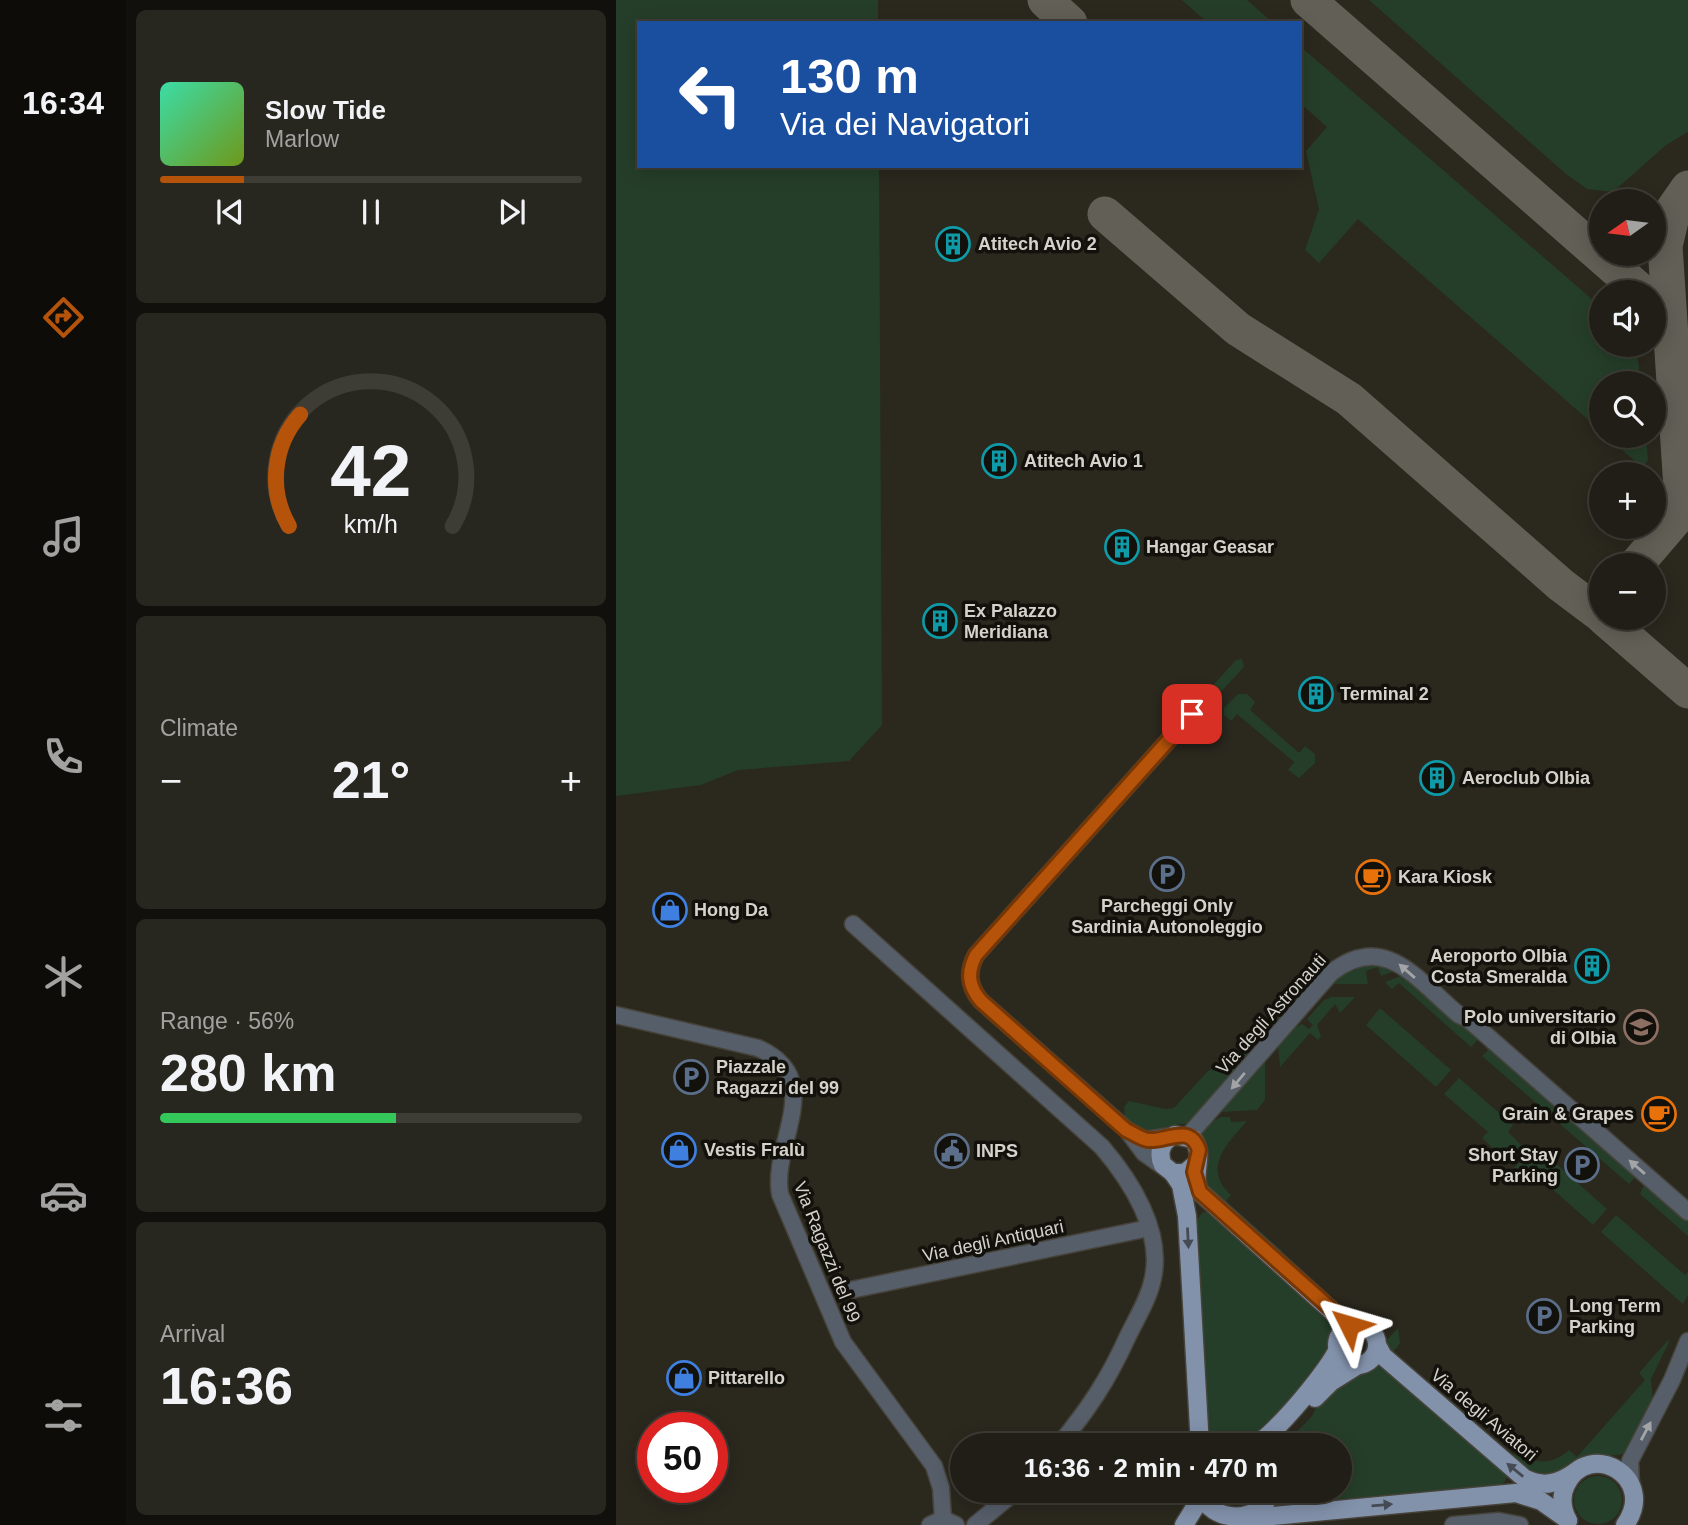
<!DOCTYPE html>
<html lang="en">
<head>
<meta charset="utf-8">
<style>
	body { margin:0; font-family:Arial,sans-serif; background:#28271f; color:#f1f3f6; height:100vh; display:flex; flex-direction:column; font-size:26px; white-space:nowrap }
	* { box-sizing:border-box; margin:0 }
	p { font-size:23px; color:#a2a2a1 }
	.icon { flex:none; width:38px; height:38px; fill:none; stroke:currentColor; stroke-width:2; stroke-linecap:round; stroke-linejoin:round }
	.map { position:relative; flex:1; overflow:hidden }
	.panel { display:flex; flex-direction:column; gap:10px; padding:10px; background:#12100c; width:490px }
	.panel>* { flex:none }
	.hud { position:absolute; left:21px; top:21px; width:665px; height:147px; border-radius:0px; box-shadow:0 4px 18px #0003,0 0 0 2px #3d3c35; background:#1a4fa0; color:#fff; overflow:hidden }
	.needle { width:46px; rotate:256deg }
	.tools { position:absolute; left:973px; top:189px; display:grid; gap:14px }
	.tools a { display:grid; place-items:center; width:77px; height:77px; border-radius:50%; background:#201e16; box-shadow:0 4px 18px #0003,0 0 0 2px #3d3c35; font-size:35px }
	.speed { position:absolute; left:21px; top:1412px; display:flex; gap:14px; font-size:35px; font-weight:700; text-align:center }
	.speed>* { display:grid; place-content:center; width:91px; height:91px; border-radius:50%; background:#201e16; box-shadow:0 4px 18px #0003,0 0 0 2px #3d3c35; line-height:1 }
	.speed .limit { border:10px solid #d22; background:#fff; color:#111 }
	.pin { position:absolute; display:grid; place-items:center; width:60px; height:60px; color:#fff; margin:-30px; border-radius:14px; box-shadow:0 4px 10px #0006 }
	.me { position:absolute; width:77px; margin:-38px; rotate:310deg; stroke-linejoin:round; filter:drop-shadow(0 0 5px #0008) }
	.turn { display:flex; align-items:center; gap:24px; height:147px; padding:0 28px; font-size:32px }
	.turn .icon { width:91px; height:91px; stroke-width:2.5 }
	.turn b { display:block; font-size:49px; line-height:60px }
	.big { font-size:52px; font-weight:800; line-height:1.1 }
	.panel .tile { flex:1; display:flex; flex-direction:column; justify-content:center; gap:10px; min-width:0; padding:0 24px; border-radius:10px; background:#28271f }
	.panel .dial { align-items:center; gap:0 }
	.dial svg { height:182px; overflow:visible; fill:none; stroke:#3d3c35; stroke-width:7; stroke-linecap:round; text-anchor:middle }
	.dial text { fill:#f1f3f6; stroke:none }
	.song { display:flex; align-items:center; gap:21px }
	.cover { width:84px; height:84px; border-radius:10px; background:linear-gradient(135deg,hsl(160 70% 55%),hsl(80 70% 35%)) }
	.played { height:7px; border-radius:4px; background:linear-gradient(90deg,#b45309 20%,#3d3c35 20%) }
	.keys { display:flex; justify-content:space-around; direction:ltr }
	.heat { display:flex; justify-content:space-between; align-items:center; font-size:38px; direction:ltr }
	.charge { height:10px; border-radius:5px; background:linear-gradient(90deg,#34c759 56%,#3d3c35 0) }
	.trip { position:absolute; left:334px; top:1433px; width:402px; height:70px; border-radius:35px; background:#201e16; box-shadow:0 4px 18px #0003,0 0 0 2px #3d3c35; font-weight:800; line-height:70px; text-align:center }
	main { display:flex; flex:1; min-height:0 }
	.menu { display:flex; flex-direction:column; width:126px; justify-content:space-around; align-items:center; background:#0d0c09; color:#a2a2a1 }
	.menu .icon { width:49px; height:49px }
	.menu .selected { color:#b45309 }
	.menu b { font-size:32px; color:#f1f3f6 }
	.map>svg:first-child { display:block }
	.green { fill:#253e29 }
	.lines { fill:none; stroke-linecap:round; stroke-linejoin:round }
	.taxiway { stroke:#626056; stroke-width:35 }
	.minor-casing { stroke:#46433a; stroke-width:19 }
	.major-casing { stroke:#46433a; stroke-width:21 }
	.minor { stroke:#565e6a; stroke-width:16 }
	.major { stroke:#8392ab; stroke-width:18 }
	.oneway { fill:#a2a4a5 }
	.oneway2 { fill:#454b54 }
	.route-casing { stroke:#753606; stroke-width:18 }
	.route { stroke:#b45309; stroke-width:12 }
	.labels { text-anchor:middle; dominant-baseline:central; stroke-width:7; stroke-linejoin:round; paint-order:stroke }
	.poi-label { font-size:18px; font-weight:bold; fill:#d5d2cc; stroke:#12110c; text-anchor:start }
	.street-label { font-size:18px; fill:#d5d2cc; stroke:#12110c }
</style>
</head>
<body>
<main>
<nav class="menu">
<b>16:34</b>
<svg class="icon selected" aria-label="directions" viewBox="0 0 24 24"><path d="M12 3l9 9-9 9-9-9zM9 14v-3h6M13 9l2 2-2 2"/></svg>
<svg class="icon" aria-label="music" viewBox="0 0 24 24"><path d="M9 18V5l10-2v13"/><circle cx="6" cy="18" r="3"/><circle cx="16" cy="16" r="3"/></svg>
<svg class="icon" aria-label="phone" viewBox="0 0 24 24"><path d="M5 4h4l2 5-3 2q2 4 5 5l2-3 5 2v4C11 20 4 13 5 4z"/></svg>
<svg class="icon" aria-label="climate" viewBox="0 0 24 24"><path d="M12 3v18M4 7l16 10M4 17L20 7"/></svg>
<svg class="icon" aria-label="car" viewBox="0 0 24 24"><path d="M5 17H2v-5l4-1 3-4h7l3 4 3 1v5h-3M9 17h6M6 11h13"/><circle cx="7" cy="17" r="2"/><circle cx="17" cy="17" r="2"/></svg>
<svg class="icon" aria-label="filters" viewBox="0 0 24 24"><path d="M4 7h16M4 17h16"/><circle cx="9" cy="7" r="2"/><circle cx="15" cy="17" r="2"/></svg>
</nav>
<section class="panel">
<div class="tile">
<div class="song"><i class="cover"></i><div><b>Slow Tide</b><p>Marlow</p></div></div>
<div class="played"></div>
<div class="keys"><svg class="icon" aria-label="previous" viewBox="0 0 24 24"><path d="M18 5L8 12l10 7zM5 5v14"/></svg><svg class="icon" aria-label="pause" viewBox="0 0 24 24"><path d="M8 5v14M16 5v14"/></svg><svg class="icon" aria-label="next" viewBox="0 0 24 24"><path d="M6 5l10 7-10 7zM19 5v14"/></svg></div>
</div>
<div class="tile dial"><svg viewBox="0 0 100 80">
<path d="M14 69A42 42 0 1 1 86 69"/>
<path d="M14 69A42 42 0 0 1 19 20" stroke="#b45309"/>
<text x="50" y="56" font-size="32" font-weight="700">42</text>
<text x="50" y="72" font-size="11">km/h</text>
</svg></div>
<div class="tile"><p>Climate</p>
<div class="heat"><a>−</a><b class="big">21°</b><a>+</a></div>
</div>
<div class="tile"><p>Range · 56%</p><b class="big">280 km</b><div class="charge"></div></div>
<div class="tile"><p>Arrival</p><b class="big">16:36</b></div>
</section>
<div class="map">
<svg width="1072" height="1525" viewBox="0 0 1072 1525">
	<rect width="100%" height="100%" fill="#2b281e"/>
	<g class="green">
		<path d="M 0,0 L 262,0 L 262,23 L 23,23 L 23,166 L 263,166 L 266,725 L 233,761 L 122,770 L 85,785 L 0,796 Z"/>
		<path d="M 566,0 L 631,0 L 657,23 L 592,23 Z"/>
		<path d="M 753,0 L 1072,0 L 1072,132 L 1050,145 L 997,192 L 971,189 L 950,174 Z"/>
		<path d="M 684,46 L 985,307 L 985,345 L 1020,345 L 1025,383 L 985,383 L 985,431 L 742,219 L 703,263 L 689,250 L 703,209 L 690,151 L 711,127 L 684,103 Z"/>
		<path d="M 990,436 L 1030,436 L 1032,460 L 1027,468 Z"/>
		<path d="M 626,659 L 628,667 L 599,698 L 591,698 L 592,691 L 620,660 Z"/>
		<path d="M 622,694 L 631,694 L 639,702 L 634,710 L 683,753 L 689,746 L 699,754 L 699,763 L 683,778 L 672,770 L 678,762 L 621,714 L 615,721 L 608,715 L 608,708 Z"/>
		<path d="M 753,961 L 782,970 L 765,976 L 762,967 L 750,971 L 752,984 L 720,984 L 717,981 L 724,974 Z"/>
		<path d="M 790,974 L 864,1037 L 855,1047 L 783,983 L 776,989 L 769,982 Z"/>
		<path d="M 715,997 L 739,997 L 724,1013 L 719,1004 L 701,1025 L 705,1036 L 702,1040 L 694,1033 L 664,1067 L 662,1045 L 675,1032 L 673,1030 L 686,1024 L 693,1029 L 697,1025 L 691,1019 L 707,1001 Z"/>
		<path d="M 764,1008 L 835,1070 L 820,1087 L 750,1025 Z"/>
		<path d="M 639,1039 L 637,1055 L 575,1124 C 554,1122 546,1133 528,1134 L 509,1118 L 508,1107 L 513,1101 L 549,1109 L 558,1108 L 591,1072 L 619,1053 L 624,1057 Z"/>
		<path d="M 871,1044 L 944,1107 L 935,1116 L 866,1056 L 872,1050 L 869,1047 Z"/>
		<path d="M 649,1063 L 649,1100 L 641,1110 L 605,1112 L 644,1064 Z"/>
		<path d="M 843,1078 L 897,1125 L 892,1132 L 908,1148 L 894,1164 L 866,1138 L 872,1132 L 828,1094 Z"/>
		<path d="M 948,1111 L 1021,1175 L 1013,1184 L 944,1124 L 949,1118 L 946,1114 Z"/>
		<path d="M 605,1117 L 614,1117 L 615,1122 L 631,1121 C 612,1143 585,1168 615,1195 L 610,1201 L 666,1251 L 658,1253 L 592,1195 L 584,1177 C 600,1154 590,1149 584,1128 Z"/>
		<path d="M 919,1145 L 991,1209 L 977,1225 L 915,1170 L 908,1177 L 898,1168 Z"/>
		<path d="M 1029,1182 L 1072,1220 L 1072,1236 L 1024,1194 Z"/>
		<path d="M 587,1212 L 599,1213 L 723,1325 L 713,1340 L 713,1350 C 696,1372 663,1427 636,1435 C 618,1440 609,1433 589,1444 L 579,1222 Z"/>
		<path d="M 1000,1215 L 1069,1275 L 1072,1272 L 1072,1295 L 1067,1304 L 985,1232 Z"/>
		<path d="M 782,1328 L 784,1343 L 777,1352 L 897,1456 L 902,1451 C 918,1465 937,1465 953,1450 L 961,1457 L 1029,1380 L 1023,1373 L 1052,1340 L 1053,1342 L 1035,1379 L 1037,1401 L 1010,1452 C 1001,1458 993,1454 982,1454 C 963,1454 951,1465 938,1477 L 921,1478 L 777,1356 L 770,1341 Z"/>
		<path d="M 762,1358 L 890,1470 L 891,1478 L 885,1486 L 662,1504 L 665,1491 L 724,1491 L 724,1446 L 668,1445 L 696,1416 L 703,1403 L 741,1371 Z"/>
		<circle cx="982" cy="1500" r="24"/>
	</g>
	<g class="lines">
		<g class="taxiway">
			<path d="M 429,0 L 454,23"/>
			<path d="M 692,0 L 1026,292"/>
			<path d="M 489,214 L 622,329 L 733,399 L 945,585 L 985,615"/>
			<path d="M 1020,565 L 1062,516 L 1066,503 L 1049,246 L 1058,208 L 1072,188"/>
			<path d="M 988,618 L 1072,691"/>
		</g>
		<g class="minor-casing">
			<g id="minor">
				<path d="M 237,924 L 486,1147 C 515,1181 547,1231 537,1278 C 533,1299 520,1319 511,1338 C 492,1380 472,1410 442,1446"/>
				<path d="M 0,1015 L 142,1048 C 212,1079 155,1142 164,1194 L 227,1342 L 318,1466 L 325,1488 L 327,1519"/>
				<path d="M 513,1131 L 529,1140 L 555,1136"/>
				<path d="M 572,1136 L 715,973 C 769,930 802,981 843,1015 L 852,1019 L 1072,1212"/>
				<path d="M 552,1170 L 528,1153 L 511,1130 L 365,1001 C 352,986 351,972 360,955 L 576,714"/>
				<path d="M 230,1291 L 533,1228"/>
				<path d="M 1015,1484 L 1014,1461 L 1056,1380 L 1072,1341"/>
				<path d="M 314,1525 L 327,1519 L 340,1525"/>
				<path d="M 359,1525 L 400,1491"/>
				<path d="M 837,1525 L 883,1521 L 904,1525"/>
			</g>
		</g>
		<g class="major-casing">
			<g id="major">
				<path d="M 581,1163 L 569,1173 L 557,1173 L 547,1165 C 541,1152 546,1140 559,1135 L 577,1139 C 590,1155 574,1174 584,1192 L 729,1323 L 737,1326"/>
				<path d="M 557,1173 L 565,1185 L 571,1216 L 584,1446"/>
				<circle cx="741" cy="1345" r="20"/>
				<path d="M 761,1345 L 767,1356 L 908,1478 C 927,1488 942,1484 959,1472"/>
				<path d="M 699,1398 L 715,1382 L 742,1365"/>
				<path d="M 620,1445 C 627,1445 635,1445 641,1443 C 658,1436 717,1365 722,1348"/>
				<path d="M 583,1491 C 595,1525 645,1525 655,1491"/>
				<path d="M 625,1519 L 900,1493 L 925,1501 L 952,1520"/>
				<path d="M 952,1521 C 946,1509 944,1497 950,1485 C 972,1438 1043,1477 1009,1525"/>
				<path d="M 568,1525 L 581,1504 L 582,1491"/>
			</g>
		</g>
		<use href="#minor" class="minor"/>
		<use href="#major" class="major"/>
	</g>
	<defs><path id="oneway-solid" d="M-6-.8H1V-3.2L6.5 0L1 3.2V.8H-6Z" transform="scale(1.75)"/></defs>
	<g class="oneway">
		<use href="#oneway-solid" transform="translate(791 971) rotate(-139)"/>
		<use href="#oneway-solid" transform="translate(622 1081) rotate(130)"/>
		<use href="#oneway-solid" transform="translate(1021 1167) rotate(-139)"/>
		<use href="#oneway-solid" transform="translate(1030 1431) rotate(-62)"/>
	</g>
	<g class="oneway2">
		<use href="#oneway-solid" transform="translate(572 1238) rotate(87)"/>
		<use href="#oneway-solid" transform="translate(899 1470) rotate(-141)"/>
		<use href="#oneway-solid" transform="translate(766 1505) rotate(-5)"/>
	</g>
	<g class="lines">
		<g class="route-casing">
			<path id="route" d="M 576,714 L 360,955 C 351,972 352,986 365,1001 L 510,1130 C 517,1133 525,1139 532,1140 C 551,1142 574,1123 583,1150 L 578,1172 L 584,1192 L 733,1325"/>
		</g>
		<use href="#route" class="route"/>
	</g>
	<defs>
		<g id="building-ring" transform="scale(1.75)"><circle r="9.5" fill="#12110c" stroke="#0f9aa8" stroke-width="1.5"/><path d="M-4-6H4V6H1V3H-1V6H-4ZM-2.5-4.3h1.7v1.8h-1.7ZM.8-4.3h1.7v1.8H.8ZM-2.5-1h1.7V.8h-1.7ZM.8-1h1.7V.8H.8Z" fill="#0f9aa8"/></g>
		<g id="parking-ring" transform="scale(1.75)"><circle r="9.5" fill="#12110c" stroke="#5c6f8a" stroke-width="1.5"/><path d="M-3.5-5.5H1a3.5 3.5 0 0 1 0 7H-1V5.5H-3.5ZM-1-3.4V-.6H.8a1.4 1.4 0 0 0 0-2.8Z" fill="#5c6f8a"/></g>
		<g id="cafe-ring" transform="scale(1.75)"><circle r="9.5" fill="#12110c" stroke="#e8710a" stroke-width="1.5"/><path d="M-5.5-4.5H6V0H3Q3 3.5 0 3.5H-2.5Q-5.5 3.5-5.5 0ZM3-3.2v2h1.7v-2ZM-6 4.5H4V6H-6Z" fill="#e8710a"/></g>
		<g id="shop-ring" transform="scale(1.75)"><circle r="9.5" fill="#12110c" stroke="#3f7fe0" stroke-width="1.5"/><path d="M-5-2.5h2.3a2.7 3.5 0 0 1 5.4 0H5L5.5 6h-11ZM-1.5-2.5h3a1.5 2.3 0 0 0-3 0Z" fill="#3f7fe0"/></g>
		<g id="school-ring" transform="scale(1.75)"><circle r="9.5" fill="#12110c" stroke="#8d6e63" stroke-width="1.5"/><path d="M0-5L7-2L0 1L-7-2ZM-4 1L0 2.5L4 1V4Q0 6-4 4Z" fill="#8d6e63"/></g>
		<g id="civic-ring" transform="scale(1.75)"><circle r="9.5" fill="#12110c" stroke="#5c6f8a" stroke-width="1.5"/><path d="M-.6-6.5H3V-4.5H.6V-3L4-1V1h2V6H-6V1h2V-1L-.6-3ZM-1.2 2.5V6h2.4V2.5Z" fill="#5c6f8a"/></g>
	</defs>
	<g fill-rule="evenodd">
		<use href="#building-ring" x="337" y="244"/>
		<use href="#building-ring" x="383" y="461"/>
		<use href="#building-ring" x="506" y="547"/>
		<use href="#building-ring" x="324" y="621"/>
		<use href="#building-ring" x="700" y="694"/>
		<use href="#building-ring" x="821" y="778"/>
		<use href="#parking-ring" x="551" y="874"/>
		<use href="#cafe-ring" x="757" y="877"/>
		<use href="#shop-ring" x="54" y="910"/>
		<use href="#building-ring" x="976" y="966"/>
		<use href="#school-ring" x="1025" y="1027"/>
		<use href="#parking-ring" x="75" y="1077"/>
		<use href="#cafe-ring" x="1043" y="1114"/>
		<use href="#shop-ring" x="63" y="1150"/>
		<use href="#civic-ring" x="336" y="1151"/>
		<use href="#parking-ring" x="966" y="1165"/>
		<use href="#parking-ring" x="928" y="1316"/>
		<use href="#shop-ring" x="68" y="1378"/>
	</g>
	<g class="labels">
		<g class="poi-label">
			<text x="362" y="244">Atitech Avio 2</text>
			<text x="408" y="461">Atitech Avio 1</text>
			<text x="530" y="547">Hangar Geasar</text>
			<text x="348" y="611">Ex Palazzo<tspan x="348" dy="21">Meridiana</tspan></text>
			<text x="724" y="694">Terminal 2</text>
			<text x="846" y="778">Aeroclub Olbia</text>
			<text x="782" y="877">Kara Kiosk</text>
			<text x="551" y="906" text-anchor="middle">Parcheggi Only<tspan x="551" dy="21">Sardinia Autonoleggio</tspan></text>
			<text x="78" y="910">Hong Da</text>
			<text x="951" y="956" text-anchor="end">Aeroporto Olbia<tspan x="951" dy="21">Costa Smeralda</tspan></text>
			<text x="1000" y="1017" text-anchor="end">Polo universitario<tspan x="1000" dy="21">di Olbia</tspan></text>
			<text x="100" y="1067">Piazzale<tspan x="100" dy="21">Ragazzi del 99</tspan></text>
			<text x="1018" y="1114" text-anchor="end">Grain &amp; Grapes</text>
			<text x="88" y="1150">Vestis Fralù</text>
			<text x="360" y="1151">INPS</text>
			<text x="942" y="1155" text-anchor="end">Short Stay<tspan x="942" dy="21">Parking</tspan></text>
			<text x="953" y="1306">Long Term<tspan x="953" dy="21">Parking</tspan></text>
			<text x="92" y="1378">Pittarello</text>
		</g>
		<g class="street-label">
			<text transform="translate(655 1014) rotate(-48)">Via degli Astronauti</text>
			<text transform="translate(377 1241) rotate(-12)">Via degli Antiquari</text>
			<text transform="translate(211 1252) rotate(68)">Via Ragazzi del 99</text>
			<text transform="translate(868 1415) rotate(40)">Via degli Aviatori</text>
		</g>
	</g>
</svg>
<div class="tools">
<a><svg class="needle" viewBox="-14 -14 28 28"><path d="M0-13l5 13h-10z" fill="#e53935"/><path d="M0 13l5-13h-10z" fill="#a2a2a1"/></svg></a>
<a><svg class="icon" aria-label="sound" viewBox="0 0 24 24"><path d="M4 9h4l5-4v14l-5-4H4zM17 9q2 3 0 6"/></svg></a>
<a><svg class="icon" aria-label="search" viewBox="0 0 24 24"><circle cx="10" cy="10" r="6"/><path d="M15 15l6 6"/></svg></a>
<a>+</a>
<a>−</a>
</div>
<div class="speed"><div class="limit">50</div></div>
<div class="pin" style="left:576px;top:714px;background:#d93025"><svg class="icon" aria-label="arrive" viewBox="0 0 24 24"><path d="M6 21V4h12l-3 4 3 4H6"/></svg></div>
<svg class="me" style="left:733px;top:1325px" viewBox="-20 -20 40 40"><path d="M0-17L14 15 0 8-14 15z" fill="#b45309" stroke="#fff" stroke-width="4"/></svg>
<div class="trip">16:36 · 2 min · 470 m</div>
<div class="hud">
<div class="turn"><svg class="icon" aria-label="left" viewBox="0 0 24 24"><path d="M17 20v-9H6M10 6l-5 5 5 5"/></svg><div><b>130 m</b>Via dei Navigatori</div></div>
</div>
</div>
</main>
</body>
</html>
